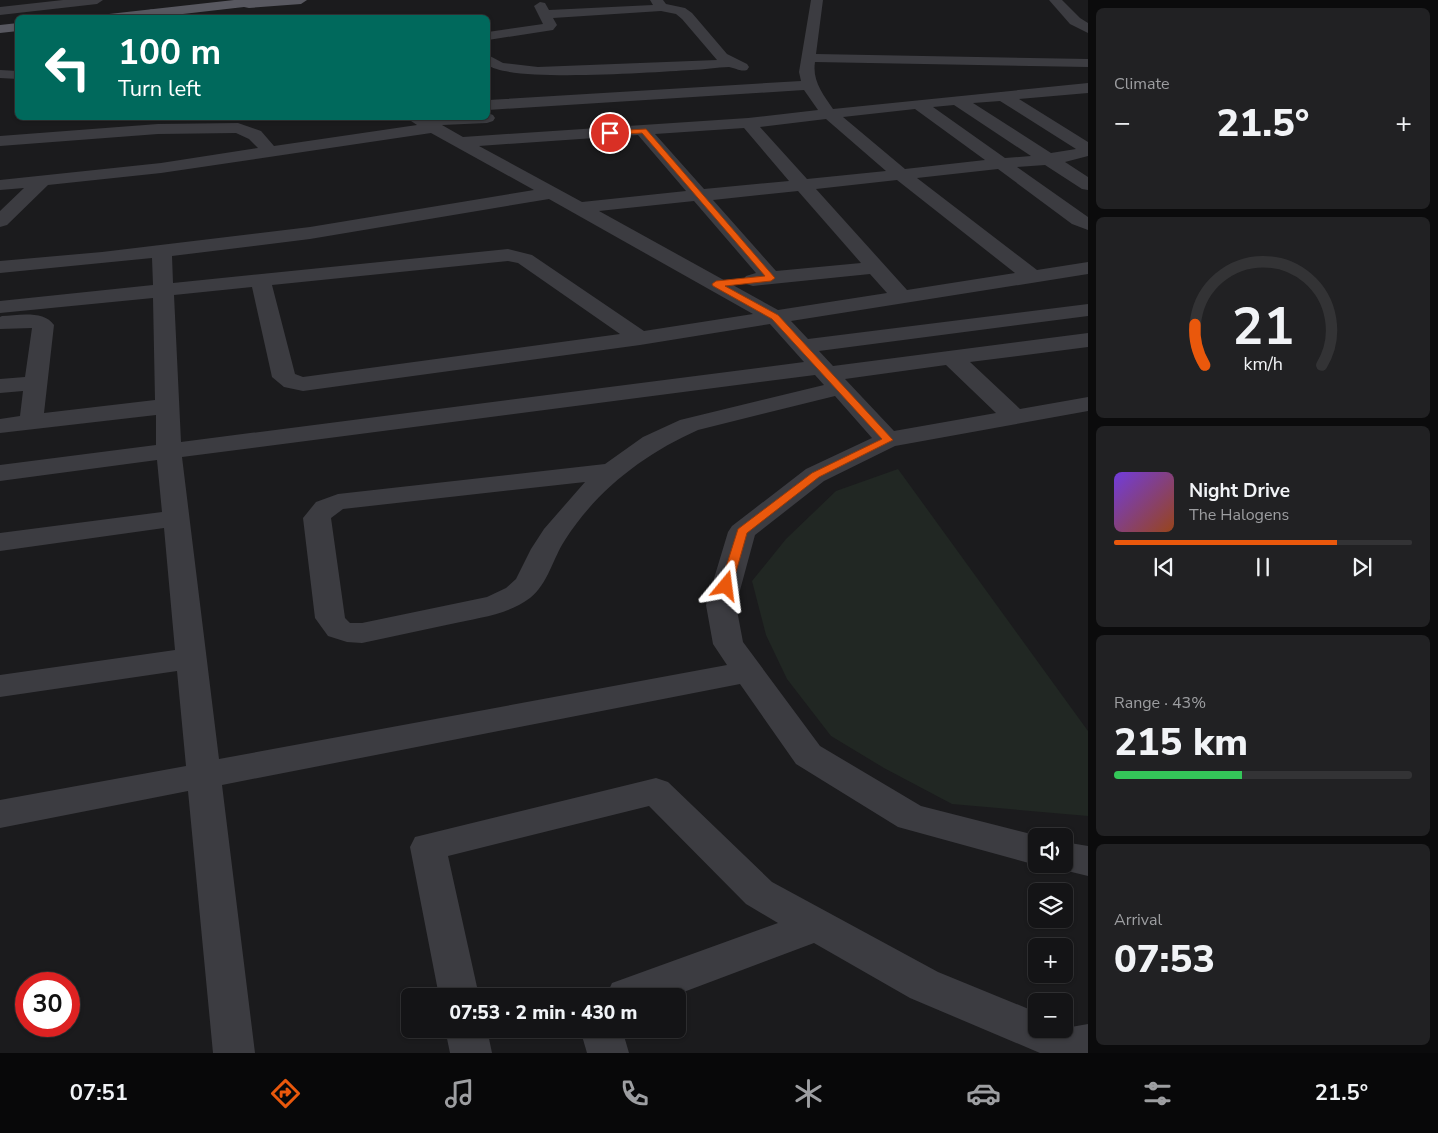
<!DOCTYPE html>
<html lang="en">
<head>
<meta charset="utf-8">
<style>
	body { margin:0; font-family:"Nunito Sans",sans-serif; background:#212123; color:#f1f3f6; height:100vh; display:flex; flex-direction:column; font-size:19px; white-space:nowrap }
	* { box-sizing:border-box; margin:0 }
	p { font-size:16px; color:#9d9ea1 }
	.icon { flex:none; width:28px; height:28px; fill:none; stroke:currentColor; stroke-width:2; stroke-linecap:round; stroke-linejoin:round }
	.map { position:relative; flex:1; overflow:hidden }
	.details { display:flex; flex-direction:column; gap:8px; padding:8px; background:#0b0b0c; width:350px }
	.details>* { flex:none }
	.top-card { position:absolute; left:15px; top:15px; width:475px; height:105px; border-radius:8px; box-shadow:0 1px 4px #0004,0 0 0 1px #333335; background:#00695c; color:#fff; overflow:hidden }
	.buttons { position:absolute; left:1028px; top:828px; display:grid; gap:10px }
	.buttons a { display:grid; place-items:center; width:45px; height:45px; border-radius:8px; background:#141416; box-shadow:0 1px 4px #0004,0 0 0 1px #333335; font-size:25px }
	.speed { position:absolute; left:15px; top:972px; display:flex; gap:10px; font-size:25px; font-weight:700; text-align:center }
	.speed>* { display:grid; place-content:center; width:65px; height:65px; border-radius:50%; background:#141416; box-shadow:0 1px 4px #0004,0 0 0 1px #333335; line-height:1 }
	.speed .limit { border:8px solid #d22; background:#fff; color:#111 }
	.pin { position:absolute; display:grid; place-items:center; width:42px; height:42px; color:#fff; margin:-21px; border:2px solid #fff; border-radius:50%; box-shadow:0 1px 5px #0007 }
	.me { position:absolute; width:55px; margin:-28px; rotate:16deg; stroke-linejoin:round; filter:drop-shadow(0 0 4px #0008) }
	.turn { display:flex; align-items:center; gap:18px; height:105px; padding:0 20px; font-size:22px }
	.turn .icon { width:65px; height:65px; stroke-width:2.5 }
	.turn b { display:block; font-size:35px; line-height:42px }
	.big { font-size:38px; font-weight:800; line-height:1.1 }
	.details .widget { flex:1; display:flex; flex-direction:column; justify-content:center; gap:8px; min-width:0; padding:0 18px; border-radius:8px; background:#212123 }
	.details .dial { align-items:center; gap:0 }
	.dial svg { height:130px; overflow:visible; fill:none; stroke:#333335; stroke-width:7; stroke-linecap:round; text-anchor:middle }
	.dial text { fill:#f1f3f6; stroke:none }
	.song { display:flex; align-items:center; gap:15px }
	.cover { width:60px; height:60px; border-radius:8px; background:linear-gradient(135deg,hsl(260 70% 55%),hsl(20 70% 35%)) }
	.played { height:5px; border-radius:2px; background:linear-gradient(90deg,#ea580c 75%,#333335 75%) }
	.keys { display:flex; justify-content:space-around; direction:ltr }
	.heat { display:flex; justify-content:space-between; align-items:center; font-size:28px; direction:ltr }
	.charge { height:8px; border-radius:4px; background:linear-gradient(90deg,#34c759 43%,#333335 0) }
	.trip { position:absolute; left:401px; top:988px; width:285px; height:50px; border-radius:8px; background:#141416; box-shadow:0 1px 4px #0004,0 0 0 1px #333335; font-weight:800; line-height:50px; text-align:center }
	.tab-bar { display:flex; height:80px; justify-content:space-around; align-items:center; background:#080809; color:#9d9ea1 }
	.tab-bar .icon { width:35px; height:35px }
	.tab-bar .on { color:#ea580c }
	.tab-bar b { font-size:22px; color:#f1f3f6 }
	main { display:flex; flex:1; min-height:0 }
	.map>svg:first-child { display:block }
	.green { fill:#212723 }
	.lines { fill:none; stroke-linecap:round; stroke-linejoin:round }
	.minor { fill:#3c3c41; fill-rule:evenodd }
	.major { fill:#585860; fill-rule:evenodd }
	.route { fill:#ea580c; stroke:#983908 }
</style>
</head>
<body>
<main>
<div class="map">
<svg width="1088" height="1053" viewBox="0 0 1088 1053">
	<rect width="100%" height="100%" fill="#1b1b1d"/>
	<path class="green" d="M 898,469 L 1088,731 L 1088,816 L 952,804 L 884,768 L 831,736 L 787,679 L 766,635 L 752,581 L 786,539 L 836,491 Z"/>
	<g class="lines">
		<g class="minor">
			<path d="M 63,0 L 103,0 L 97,4 L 0,15 L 0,7 Z"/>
			<path d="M 650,0 L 663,0 L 666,4 L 685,8 L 692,13 L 727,54 L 747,64 L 749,67 L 747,70 C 740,72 736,68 729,67 C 717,67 704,70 691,70 C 655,72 511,83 488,65 L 488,55 L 503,63 L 538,67 L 717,60 L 682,19 L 676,14 L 661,11 L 553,18 L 557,25 L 553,30 L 488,40 L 488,32 L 543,24 L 534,6 L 540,2 L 545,3 L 549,10 L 653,5 Z"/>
			<path d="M 811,0 L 823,0 L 816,54 L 1088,59 L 1088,67 L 815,62 C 812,81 823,94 833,109 L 1088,83 L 1088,93 L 1019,99 L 1088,142 L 1088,156 L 1065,162 L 1088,177 L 1088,190 L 1082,189 L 1045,165 L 1017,167 L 1088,217 L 1088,230 L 1072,224 L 998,169 L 917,178 L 1037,270 L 1088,262 L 1088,274 L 791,321 L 808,339 L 1088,304 L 1088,316 L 819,351 L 833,366 L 1088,333 L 1088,347 L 970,362 L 1020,409 L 1088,397 L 1088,411 L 895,446 L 824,481 L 755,535 L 736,605 L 743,642 L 820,746 L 921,806 L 1039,836 L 1036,836 L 1036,864 L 1039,864 L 1036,865 L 898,827 L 796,764 L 740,684 L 222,785 L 255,1053 L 213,1053 L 188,791 L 0,828 L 0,800 L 186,766 L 177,671 L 0,697 L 0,675 L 175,650 L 164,528 L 0,551 L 0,533 L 162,512 L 157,460 L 0,481 L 0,465 L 156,445 L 156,415 L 0,433 L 0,419 L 20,416 L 23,391 L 0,393 L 0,379 L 25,377 L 32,328 L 0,329 L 0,317 L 2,316 C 18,315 44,310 54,325 L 44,413 L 155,400 L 153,298 L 0,313 L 0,301 L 153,285 L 152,258 L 0,273 L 0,261 L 102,252 L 310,227 L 534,190 L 431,133 L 161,173 L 48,185 L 7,225 L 0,227 L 0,211 L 24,188 L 0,190 L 0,180 L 161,163 L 258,148 L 249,139 L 236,133 L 158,134 L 0,146 L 0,136 L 158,124 L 238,123 L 261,131 L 274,146 L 417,125 L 411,121 L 409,118 L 488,118 L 488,113 L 493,115 L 495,118 L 493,121 L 487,123 L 442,125 L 463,137 L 748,118 L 818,110 L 804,90 L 488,110 L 488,100 L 801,81 L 799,72 ZM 1000,101 L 1076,149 L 1051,153 L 973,103 ZM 954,105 L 1031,156 L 1005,158 L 933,107 ZM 915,109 L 985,160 L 905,169 L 843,117 ZM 826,119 L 886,171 L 807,179 L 760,127 ZM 744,128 L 789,181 L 704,189 L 655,134 ZM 638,135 L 686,191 L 582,202 L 479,146 ZM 897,180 L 1015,273 L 907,290 L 816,189 ZM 798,191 L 861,263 L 776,271 L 713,200 ZM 549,199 L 753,314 L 644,331 L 532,255 L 508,249 L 173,283 L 172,256 L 310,239 ZM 694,201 L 756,273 L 746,276 L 743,280 L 746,284 L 753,286 L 870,274 L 887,293 L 778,310 L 599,211 ZM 508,261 L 518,263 L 620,334 L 303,377 L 295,374 L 272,285 ZM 252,287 L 272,377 L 284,387 L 303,391 L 640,345 L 770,324 L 804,362 L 181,442 L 174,295 ZM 946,365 L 996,413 L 894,431 L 845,379 ZM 815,375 L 824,385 L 680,420 L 643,437 L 605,464 L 338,494 L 316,502 L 303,518 L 315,618 L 328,636 L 347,642 L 362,643 C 392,637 421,630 451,624 C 477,618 508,615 530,598 C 548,584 553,558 565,540 C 597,490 644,454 698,430 L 835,396 L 872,438 L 806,469 L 732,526 L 728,532 L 706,605 L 713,644 L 727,665 L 219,759 L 182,457 ZM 585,482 L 544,529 L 531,549 L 516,579 L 506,588 L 487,597 L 362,623 L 350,623 L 345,618 L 331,518 L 343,509 Z"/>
			<path d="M 1049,0 L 1062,0 L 1080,18 L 1088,23 L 1088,33 L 1070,24 Z"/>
			<path d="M 151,9 L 174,15 L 175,18 L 146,16 L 144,13 Z"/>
			<path d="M 0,70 L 18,71 L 18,79 L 0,78 Z"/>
			<path d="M 656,778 L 668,782 L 772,882 L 938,972 L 1036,1012 L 1036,1029 L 1064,1029 L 1064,1024 L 1071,1027 L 1088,1024 L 1088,1053 L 1040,1053 L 910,998 L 814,943 L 673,996 L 606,996 L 612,983 L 778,923 L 746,904 L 649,806 L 448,856 L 479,996 L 439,996 L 410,847 L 415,837 Z"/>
			<path d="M 1064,842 L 1088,846 L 1088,876 L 1051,867 L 1049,864 L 1064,864 Z"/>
			<path d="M 445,1029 L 487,1029 L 492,1053 L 450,1053 Z"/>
			<path d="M 580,1029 L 622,1029 L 629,1053 L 587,1053 Z"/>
		</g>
		<g class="major">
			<path d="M 234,0 L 307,0 L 301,4 L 249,8 L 244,7 L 148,18 L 103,18 L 109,14 Z"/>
			<path d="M 18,23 L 18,31 L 0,33 L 0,25 Z"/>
		</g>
	</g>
	<path class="route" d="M 646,129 L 775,278 L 771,281 L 725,286 L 778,315 L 893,440 L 819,477 L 747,533 L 732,586 L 726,590 L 720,586 L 738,529 L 812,473 L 882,439 L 772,319 L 713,286 L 712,284 L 716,281 L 765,276 L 642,133 L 610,135 L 607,133 L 610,131 Z"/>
</svg>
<div class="buttons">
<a><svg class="icon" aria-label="sound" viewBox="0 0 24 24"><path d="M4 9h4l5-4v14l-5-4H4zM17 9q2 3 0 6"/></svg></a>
<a><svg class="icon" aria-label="layers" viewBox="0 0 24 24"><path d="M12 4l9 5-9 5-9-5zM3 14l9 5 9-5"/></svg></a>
<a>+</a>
<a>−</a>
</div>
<div class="speed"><div class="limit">30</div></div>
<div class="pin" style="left:610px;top:133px;background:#d93025"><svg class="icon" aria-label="arrive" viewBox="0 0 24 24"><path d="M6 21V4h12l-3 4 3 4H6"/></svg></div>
<svg class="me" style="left:726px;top:586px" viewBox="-20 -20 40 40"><path d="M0-17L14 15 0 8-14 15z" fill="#ea580c" stroke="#fff" stroke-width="4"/></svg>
<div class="trip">07:53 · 2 min · 430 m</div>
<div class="top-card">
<div class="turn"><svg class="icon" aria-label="left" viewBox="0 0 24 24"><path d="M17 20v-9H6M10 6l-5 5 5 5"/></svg><div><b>100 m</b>Turn left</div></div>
</div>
</div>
<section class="details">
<div class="widget"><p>Climate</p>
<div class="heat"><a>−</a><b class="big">21.5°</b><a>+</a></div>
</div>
<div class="widget dial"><svg viewBox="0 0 100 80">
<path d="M14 69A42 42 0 1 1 86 69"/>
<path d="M14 69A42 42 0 0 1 8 44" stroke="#ea580c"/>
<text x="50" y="56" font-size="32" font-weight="700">21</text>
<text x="50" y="72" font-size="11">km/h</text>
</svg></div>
<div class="widget">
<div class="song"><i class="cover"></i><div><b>Night Drive</b><p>The Halogens</p></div></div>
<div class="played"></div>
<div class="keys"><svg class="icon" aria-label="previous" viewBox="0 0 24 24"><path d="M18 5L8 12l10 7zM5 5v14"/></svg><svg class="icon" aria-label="pause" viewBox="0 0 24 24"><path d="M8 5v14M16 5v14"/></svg><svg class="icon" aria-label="next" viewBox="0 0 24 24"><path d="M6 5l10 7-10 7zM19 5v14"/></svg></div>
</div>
<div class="widget"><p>Range · 43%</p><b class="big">215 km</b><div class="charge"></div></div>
<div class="widget"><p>Arrival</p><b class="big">07:53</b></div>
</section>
</main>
<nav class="tab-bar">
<b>07:51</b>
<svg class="icon on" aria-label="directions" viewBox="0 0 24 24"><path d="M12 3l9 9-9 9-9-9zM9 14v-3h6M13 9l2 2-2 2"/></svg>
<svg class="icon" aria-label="music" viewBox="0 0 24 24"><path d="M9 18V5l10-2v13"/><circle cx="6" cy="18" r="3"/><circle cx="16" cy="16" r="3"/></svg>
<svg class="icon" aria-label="phone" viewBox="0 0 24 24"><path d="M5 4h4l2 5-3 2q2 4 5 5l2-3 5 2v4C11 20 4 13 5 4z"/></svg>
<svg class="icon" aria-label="climate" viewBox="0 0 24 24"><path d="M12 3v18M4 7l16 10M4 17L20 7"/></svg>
<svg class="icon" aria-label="car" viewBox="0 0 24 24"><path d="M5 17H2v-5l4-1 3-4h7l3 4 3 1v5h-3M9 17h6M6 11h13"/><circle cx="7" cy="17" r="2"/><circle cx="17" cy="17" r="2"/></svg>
<svg class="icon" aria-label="filters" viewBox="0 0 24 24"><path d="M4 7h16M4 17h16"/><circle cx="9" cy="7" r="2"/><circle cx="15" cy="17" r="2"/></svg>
<b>21.5°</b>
</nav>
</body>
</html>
